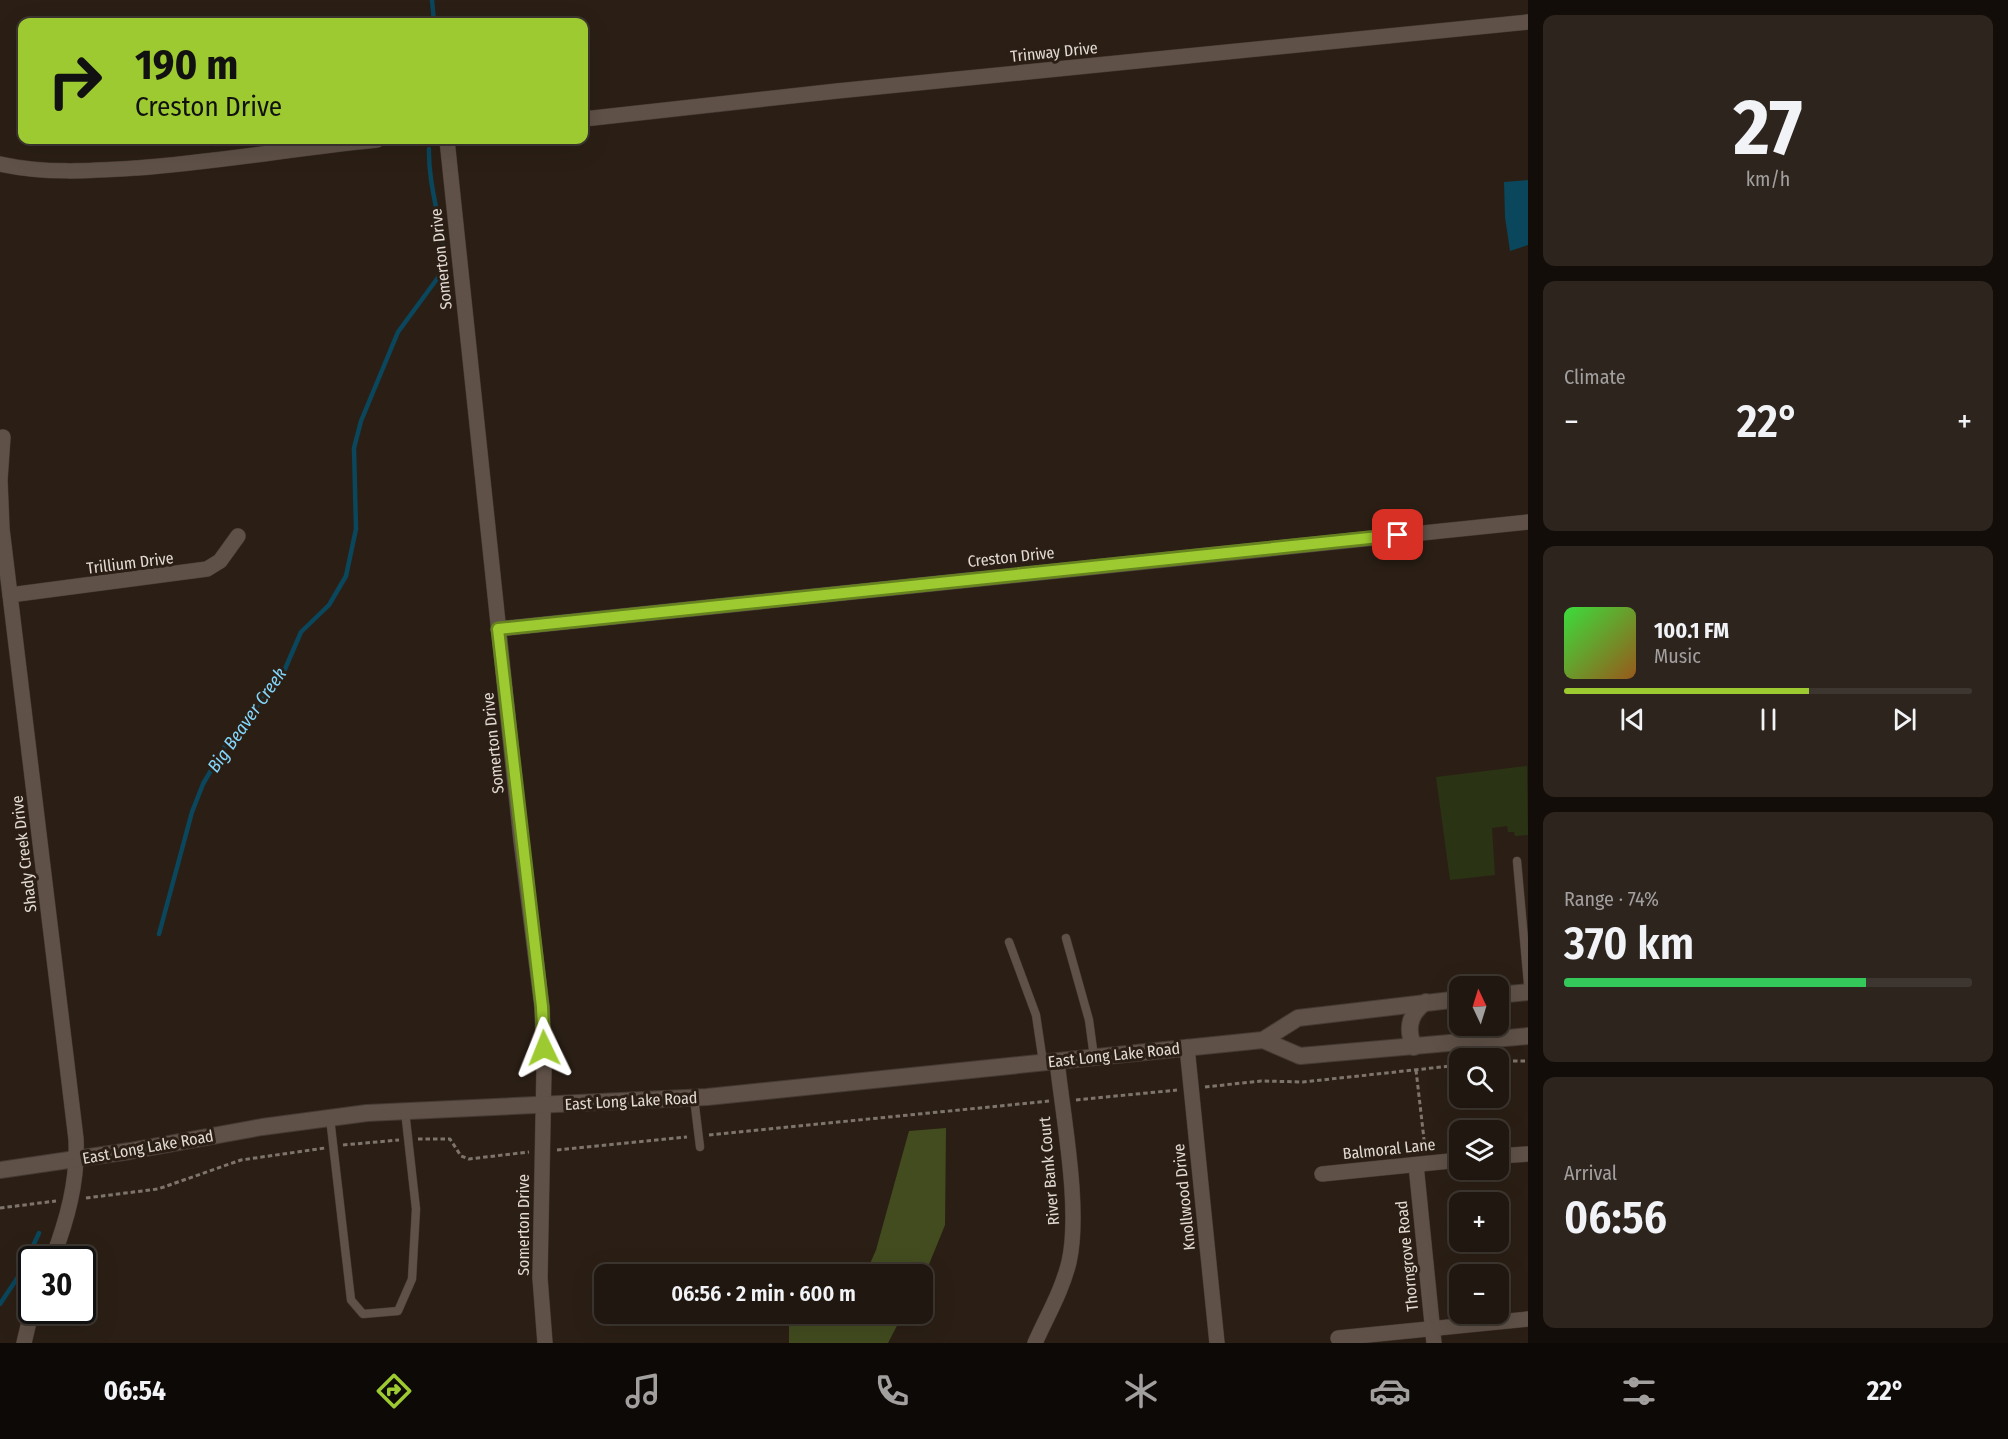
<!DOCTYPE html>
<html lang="en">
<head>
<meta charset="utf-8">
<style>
	body { margin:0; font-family:"Fira Sans Condensed",sans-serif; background:#2d241e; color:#f1f3f6; height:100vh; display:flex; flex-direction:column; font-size:22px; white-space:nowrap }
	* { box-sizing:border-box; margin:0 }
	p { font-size:20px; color:#a29f9f }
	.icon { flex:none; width:33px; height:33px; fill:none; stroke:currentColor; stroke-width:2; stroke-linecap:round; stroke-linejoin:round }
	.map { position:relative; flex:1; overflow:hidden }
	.panel { display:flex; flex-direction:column; gap:15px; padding:15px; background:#120d09; width:480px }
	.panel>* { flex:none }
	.guide { position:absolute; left:18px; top:18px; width:570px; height:126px; border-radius:12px; box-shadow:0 6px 24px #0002,0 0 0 2px #3d3630; background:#9dca30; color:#111; overflow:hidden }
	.needle { width:39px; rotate:356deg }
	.tools { position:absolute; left:1449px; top:976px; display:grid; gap:12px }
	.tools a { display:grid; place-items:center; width:60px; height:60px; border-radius:12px; background:#201710; box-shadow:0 6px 24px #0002,0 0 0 2px #3d3630; font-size:30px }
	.speed { position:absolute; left:18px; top:1246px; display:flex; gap:12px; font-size:30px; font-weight:700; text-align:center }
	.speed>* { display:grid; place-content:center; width:78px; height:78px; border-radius:50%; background:#201710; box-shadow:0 6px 24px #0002,0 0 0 2px #3d3630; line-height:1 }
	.speed .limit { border:3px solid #111; border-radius:9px; background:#fff; color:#111 }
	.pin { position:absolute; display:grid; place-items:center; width:51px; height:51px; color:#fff; margin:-26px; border-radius:12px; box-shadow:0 3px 9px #0006 }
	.me { position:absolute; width:66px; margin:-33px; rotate:358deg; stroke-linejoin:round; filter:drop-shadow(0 0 4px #0008) }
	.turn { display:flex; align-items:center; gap:21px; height:126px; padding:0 18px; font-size:27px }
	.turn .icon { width:78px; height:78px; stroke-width:2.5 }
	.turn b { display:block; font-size:42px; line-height:51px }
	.big { font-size:45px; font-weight:600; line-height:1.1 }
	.panel .widget { flex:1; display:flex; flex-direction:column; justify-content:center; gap:9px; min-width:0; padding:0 21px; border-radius:12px; background:#2d241e }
	.panel .dial { align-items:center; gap:0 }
	.dial b { font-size:78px; line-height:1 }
	.song { display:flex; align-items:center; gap:18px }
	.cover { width:72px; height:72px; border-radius:9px; background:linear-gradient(135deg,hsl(120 70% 55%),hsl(30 70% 35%)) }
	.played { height:6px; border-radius:3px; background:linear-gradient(90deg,#9dca30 60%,#3d3630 60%) }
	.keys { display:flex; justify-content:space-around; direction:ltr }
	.heat { display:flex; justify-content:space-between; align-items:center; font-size:33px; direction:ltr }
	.charge { height:9px; border-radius:4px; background:linear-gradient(90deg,#34c759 74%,#3d3630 0) }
	.trip { position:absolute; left:594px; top:1264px; width:339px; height:60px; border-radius:12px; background:#201710; box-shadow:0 6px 24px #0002,0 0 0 2px #3d3630; font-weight:600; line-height:60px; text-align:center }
	.menu { display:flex; height:96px; justify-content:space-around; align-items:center; background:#0d0906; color:#a29f9f }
	.menu .icon { width:42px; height:42px }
	.menu .current { color:#9dca30 }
	.menu b { font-size:27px; color:#f1f3f6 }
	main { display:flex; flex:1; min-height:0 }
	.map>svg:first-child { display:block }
	.green { fill:#2b3315 }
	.forest { fill:#424c1f }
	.water { fill:#0a465c }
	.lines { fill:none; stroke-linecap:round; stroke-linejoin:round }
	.stream { stroke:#0a465c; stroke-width:4.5 }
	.service-casing { stroke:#453a34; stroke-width:9 }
	.minor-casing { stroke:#453a34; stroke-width:16 }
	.secondary-casing { stroke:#453a34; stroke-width:18 }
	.path { stroke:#7e746c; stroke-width:3; stroke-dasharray:4.5 3; stroke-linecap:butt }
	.service { stroke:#5f5147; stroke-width:8 }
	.minor { stroke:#5f5147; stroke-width:15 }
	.secondary { stroke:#5f5147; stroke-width:16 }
	.route-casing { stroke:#66831f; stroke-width:15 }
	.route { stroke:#9dca30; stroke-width:10 }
	.labels { text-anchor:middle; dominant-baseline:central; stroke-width:6; stroke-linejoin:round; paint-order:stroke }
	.street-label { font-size:16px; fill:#e3dad4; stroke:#2b1f15 }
	.water-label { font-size:18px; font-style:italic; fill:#83d7fe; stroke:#2b1f15 }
</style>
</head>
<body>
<main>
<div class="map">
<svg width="1528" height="1343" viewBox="0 0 1528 1343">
	<rect width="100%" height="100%" fill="#2b1f15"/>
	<path class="green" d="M 1527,766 L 1528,835 L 1515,836 L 1514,832 L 1508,832 L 1507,826 L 1492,828 L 1495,875 L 1450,880 L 1436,777 Z"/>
	<g class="forest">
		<path d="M 946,1128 L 945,1225 L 923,1279 L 922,1275 L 865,1275 L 876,1250 L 909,1131 Z"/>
		<path d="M 799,1314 L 903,1314 L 888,1343 L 789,1343 L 789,1324 Z"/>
	</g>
	<path class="water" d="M 1528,180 L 1528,245 L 1510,251 L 1505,217 L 1504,182 Z"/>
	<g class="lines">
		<g class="stream">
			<path d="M 432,0 L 434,22"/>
			<path d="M 159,934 L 192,812 L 203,784 L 228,741 L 282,676 L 301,632 L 329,605 L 346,576 L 356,529 L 354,448 L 361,421 L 398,332 L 445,268 C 444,228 428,189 429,149"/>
			<path d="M 0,1304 L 20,1274 L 39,1233"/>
		</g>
		<g class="service-casing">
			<g id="service">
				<path d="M 1517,861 L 1528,984"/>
				<path d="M 1066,938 L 1089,1020 L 1094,1057"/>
				<path d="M 1009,942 L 1036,1015 L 1043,1062"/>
				<path d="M 694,1098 L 700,1147"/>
				<path d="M 330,1118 L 351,1300 L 363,1314 L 398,1311 L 412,1279 L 416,1209 L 405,1111"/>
			</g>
		</g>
		<g class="minor-casing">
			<g id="minor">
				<path d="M 584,119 L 837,91 L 1528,22"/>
				<path d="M 447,140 L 521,841 L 542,1007 L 544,1069 L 540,1278 L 545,1343"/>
				<path d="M 0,164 C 45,174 90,171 137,168 C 217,162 297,148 377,140"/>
				<path d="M 3,437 L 0,480 L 2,529 L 76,1139 C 78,1182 67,1220 52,1260"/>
				<path d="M 10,595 L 207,569 L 220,561 L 238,536"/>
				<path d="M 498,629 L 1528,522"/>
				<path d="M 1187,1047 L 1217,1343"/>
				<path d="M 1498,1156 L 1528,1154"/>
				<path d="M 1416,1165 L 1434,1343"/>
				<path d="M 1322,1174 L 1460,1160"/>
				<path d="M 1338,1338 L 1528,1319"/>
				<path d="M 24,1343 L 32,1309"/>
				<path d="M 1035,1343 C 1047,1316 1062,1291 1069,1262 C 1081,1209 1063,1117 1057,1061"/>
			</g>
		</g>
		<g class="secondary-casing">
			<g id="secondary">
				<path d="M 1498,995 L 1528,992"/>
				<path d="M 1263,1040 L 1300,1056 L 1528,1036"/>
				<path d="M 1414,1047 C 1406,1029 1409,1013 1426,1002"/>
				<path d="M 0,1170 L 130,1151 L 262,1127 L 367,1113 L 707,1097 L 1263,1040 L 1298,1018 L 1460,999"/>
			</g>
		</g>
		<g class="path">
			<path d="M 1498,1061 L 1528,1061"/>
			<path d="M 1416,1070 L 1425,1148"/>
			<path d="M 1205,1087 L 1261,1081 L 1303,1082 L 1460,1065"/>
			<path d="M 1076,1100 L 1177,1090"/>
			<path d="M 709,1135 L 1049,1101"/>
			<path d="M 418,1139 L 450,1139 L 461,1156 L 469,1159 L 529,1152"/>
			<path d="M 343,1145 L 399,1140"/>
			<path d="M 557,1150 L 687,1137"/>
			<path d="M 86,1198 L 158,1189 L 241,1160 L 325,1148"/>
			<path d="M 0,1208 L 56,1201"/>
		</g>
		<use href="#service" class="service"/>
		<use href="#minor" class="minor"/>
		<use href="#secondary" class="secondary"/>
	</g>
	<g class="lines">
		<g class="route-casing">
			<path id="route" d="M 544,1048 L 542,1007 L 498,629 L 1398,535"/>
		</g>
		<use href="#route" class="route"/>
	</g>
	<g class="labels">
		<g class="street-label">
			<text transform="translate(1054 52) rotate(-6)">Trinway Drive</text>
			<text transform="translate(441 259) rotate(-96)">Somerton Drive</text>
			<text transform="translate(1011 557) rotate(-6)">Creston Drive</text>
			<text transform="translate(130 563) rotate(-7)">Trillium Drive</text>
			<text transform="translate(493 743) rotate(-96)">Somerton Drive</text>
			<text transform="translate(24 854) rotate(-97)">Shady Creek Drive</text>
			<text transform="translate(1114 1055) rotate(-6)">East Long Lake Road</text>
			<text transform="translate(631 1101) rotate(-3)">East Long Lake Road</text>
			<text transform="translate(148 1147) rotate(-10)">East Long Lake Road</text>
			<text transform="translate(1389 1149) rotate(-6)">Balmoral Lane</text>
			<text transform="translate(1049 1171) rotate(-95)">River Bank Court</text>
			<text transform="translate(1184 1197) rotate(-96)">Knollwood Drive</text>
			<text transform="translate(523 1225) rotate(-90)">Somerton Drive</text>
			<text transform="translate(1407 1256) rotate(-96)">Thorngrove Road</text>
		</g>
		<g class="water-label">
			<text transform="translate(247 720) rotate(-55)">Big Beaver Creek</text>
		</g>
	</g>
</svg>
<div class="tools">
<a><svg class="needle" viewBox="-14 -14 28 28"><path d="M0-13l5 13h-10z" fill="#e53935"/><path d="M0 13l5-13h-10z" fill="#a29f9f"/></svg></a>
<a><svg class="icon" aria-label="search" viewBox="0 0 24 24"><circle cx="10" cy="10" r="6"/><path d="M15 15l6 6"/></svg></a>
<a><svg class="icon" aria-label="layers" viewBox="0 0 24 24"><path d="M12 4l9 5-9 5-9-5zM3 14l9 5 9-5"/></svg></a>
<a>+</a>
<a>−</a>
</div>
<div class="speed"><div class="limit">30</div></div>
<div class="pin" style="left:1398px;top:535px;background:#d93025"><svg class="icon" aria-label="arrive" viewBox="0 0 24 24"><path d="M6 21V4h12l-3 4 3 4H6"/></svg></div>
<svg class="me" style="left:544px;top:1048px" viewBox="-20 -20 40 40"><path d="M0-17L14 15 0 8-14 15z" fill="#9dca30" stroke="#fff" stroke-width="4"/></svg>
<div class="trip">06:56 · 2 min · 600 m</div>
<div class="guide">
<div class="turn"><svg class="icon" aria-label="right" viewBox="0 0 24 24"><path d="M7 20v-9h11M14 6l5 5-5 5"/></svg><div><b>190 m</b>Creston Drive</div></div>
</div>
</div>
<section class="panel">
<div class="widget dial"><b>27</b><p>km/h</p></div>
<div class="widget"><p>Climate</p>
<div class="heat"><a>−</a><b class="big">22°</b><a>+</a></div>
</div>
<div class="widget">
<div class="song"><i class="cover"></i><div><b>100.1 FM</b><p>Music</p></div></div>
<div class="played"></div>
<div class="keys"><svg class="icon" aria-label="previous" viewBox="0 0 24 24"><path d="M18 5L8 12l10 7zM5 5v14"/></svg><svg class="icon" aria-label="pause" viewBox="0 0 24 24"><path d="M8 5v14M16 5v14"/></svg><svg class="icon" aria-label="next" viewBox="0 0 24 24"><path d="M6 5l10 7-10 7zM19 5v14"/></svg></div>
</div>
<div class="widget"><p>Range · 74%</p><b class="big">370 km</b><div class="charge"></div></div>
<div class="widget"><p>Arrival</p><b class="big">06:56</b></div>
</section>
</main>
<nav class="menu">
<b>06:54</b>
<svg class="icon current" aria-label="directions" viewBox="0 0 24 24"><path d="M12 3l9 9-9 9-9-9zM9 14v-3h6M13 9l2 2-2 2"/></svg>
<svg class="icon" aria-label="music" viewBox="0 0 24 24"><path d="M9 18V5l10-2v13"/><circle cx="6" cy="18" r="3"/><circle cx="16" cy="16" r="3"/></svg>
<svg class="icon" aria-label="phone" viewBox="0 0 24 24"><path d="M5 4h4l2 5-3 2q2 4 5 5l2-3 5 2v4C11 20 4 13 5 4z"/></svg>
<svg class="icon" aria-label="climate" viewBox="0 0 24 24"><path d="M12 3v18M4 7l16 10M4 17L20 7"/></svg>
<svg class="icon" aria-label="car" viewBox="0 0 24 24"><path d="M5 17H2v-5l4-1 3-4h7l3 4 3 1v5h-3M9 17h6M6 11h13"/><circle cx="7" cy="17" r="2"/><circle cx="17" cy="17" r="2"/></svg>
<svg class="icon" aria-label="filters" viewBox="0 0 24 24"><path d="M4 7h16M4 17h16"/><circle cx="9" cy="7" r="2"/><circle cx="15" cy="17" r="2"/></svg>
<b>22°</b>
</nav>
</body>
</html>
